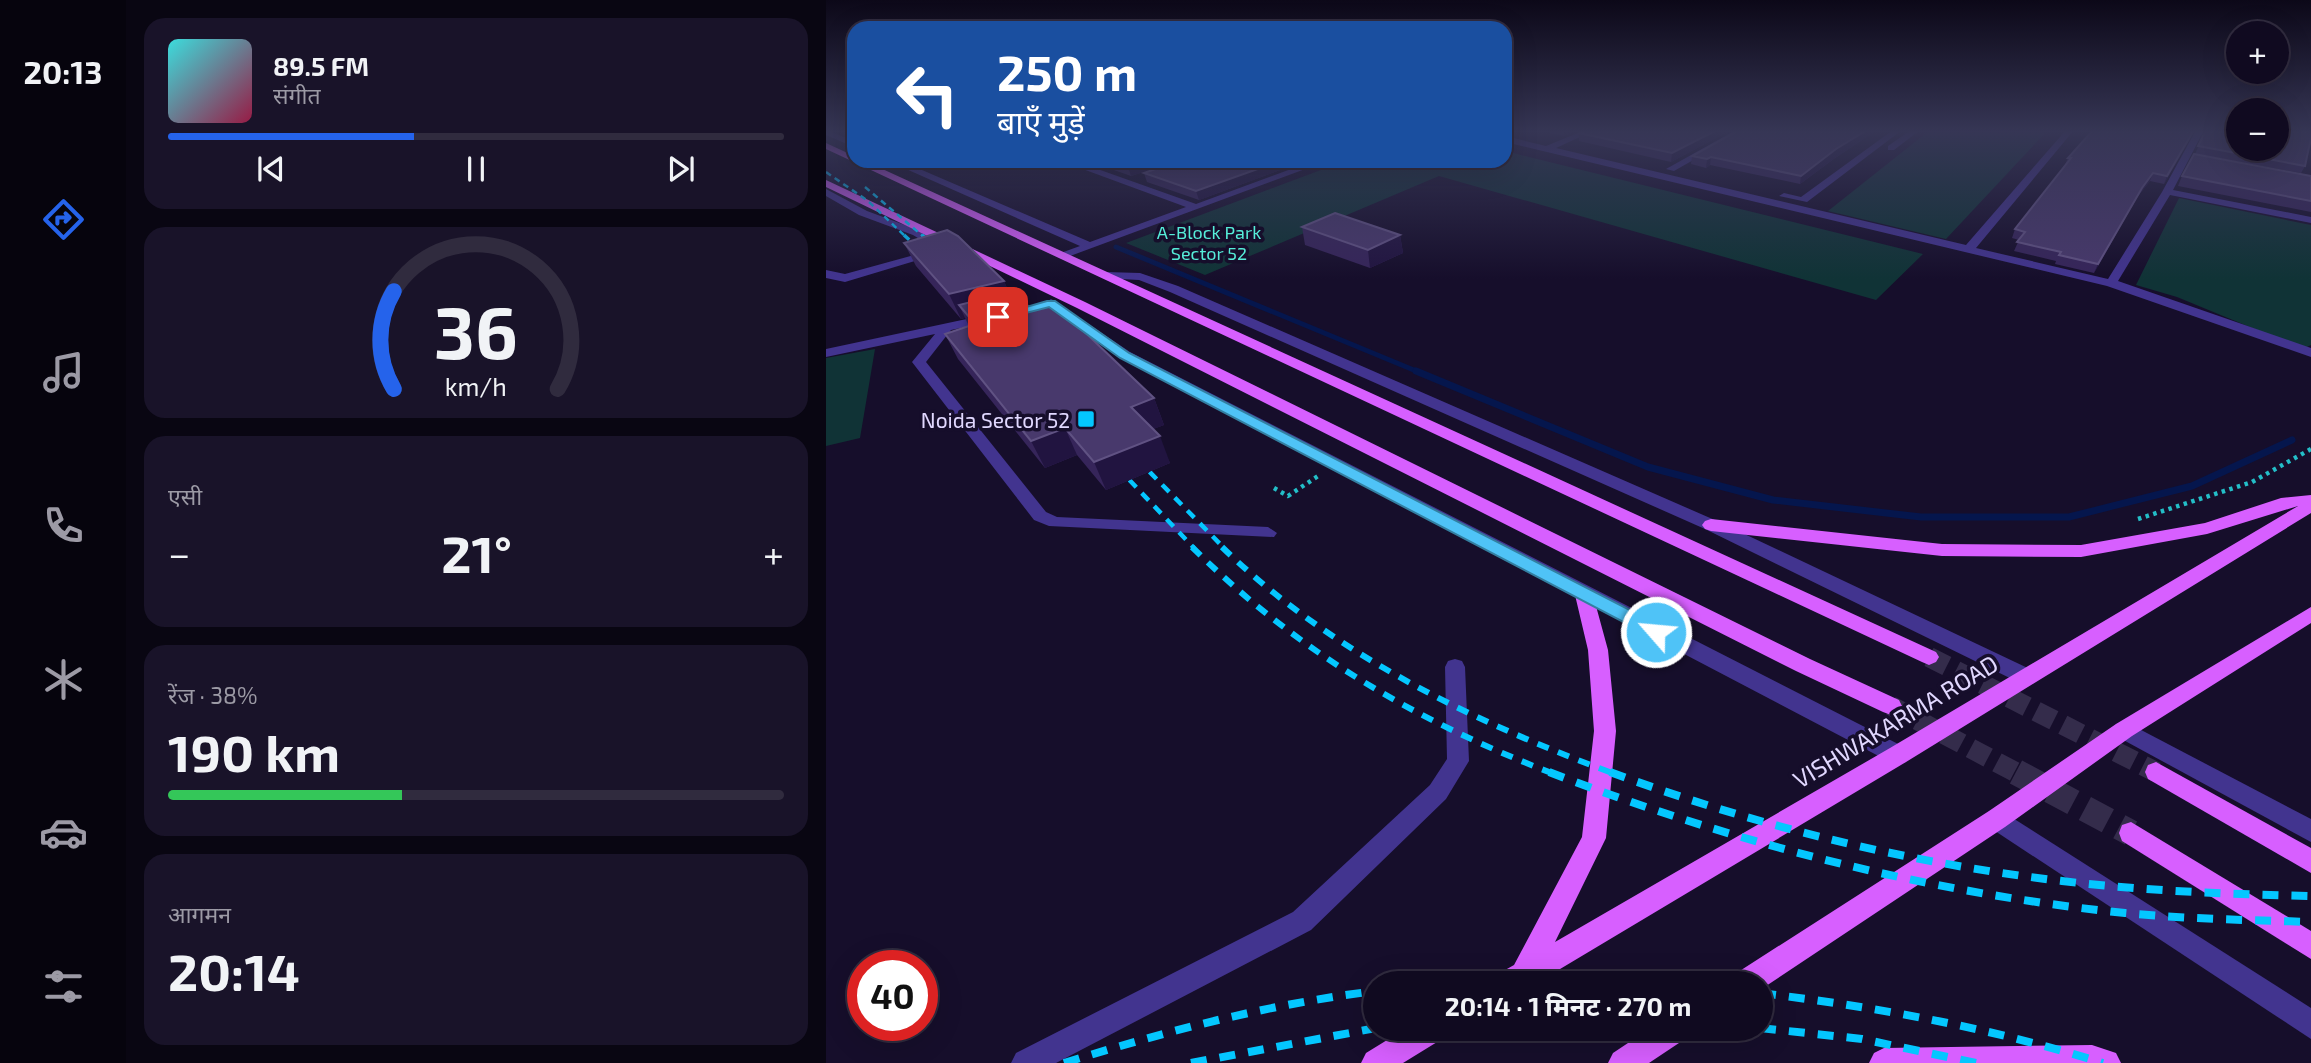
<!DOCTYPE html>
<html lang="hi">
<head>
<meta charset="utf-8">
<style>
	body { margin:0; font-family:"Exo 2","Noto Sans Devanagari",sans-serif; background:#191329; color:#f1f3f6; height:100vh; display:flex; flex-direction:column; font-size:26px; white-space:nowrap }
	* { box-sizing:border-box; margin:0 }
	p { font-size:23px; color:#9c9aa5 }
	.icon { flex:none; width:38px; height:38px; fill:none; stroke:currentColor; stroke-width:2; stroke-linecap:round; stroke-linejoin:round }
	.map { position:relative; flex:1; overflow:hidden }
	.panel { display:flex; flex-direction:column; gap:18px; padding:18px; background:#090612; width:700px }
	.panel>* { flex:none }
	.guide { position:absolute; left:21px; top:21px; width:665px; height:147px; border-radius:21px; box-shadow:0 7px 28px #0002,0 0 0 2px #302b3e; background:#1a4fa0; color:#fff; overflow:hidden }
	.tools { position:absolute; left:1400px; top:21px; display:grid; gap:14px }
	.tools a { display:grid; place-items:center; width:63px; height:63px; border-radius:50%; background:#100a20; box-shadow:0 7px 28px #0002,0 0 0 2px #302b3e; font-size:35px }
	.speed { position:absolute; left:21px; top:950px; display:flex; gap:14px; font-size:35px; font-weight:700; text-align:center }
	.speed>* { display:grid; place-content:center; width:91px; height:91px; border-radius:50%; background:#100a20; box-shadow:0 7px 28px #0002,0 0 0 2px #302b3e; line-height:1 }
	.speed .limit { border:10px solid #d22; background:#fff; color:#111 }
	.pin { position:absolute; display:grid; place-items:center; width:60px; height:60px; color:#fff; margin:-30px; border-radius:14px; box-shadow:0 4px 10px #0006 }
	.me { position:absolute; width:77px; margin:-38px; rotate:297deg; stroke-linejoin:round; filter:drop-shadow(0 0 5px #0008) }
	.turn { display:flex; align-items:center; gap:24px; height:147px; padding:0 35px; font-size:32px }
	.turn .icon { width:91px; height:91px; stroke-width:2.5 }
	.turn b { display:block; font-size:49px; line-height:60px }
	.big { font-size:52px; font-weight:700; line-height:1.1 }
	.panel .tile { flex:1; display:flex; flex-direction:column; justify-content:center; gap:10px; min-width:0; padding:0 24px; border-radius:21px; background:#191329 }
	.panel .dial { align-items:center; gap:0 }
	.dial svg { height:182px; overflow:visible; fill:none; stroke:#302b3e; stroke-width:7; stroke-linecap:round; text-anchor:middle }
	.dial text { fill:#f1f3f6; stroke:none }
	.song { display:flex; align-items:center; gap:21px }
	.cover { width:84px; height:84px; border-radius:10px; background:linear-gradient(135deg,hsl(180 70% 55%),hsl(340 70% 35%)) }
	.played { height:7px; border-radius:4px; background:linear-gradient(90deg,#2563eb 40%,#302b3e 40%) }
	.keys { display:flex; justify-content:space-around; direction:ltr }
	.heat { display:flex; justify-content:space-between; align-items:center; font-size:38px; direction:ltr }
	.charge { height:10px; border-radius:5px; background:linear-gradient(90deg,#34c759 38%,#302b3e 0) }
	.trip { position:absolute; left:537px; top:971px; width:410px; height:70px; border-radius:35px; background:#100a20; box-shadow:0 7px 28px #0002,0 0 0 2px #302b3e; font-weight:700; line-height:70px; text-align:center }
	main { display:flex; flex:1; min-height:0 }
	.dock { display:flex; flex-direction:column; width:126px; justify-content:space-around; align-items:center; background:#06040d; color:#9c9aa5 }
	.dock .icon { width:49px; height:49px }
	.dock .current { color:#2563eb }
	.dock b { font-size:32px; color:#f1f3f6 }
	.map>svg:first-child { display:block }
	.green { fill:#103336 }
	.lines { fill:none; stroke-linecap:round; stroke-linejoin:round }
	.stream-far1 { stroke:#05164d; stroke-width:5 }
	.stream { stroke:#05164d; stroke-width:7 }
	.major-tunnel-far1 { stroke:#342c4b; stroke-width:20; stroke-dasharray:20 10; stroke-linecap:butt }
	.major-tunnel { stroke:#342c4b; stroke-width:26; stroke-dasharray:26 13; stroke-linecap:butt }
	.path { stroke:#23bec8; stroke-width:4.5; stroke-dasharray:3.5 4.5; stroke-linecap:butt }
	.minor { fill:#42348f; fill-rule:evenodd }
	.major { fill:#d75fff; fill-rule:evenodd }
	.rail-far4 { stroke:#04c7ff; stroke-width:2.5; stroke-dasharray:6 4.5; stroke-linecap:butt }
	.rail-far3 { stroke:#04c7ff; stroke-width:3.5; stroke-dasharray:7 6; stroke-linecap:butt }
	.rail-far2 { stroke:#04c7ff; stroke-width:4.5; stroke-dasharray:10 8; stroke-linecap:butt }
	.rail-far1 { stroke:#04c7ff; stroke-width:6; stroke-dasharray:12 10; stroke-linecap:butt }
	.rail { stroke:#04c7ff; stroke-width:8; stroke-dasharray:16 13; stroke-linecap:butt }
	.wall { fill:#36255a }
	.shaded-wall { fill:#211440 }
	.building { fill:#48396c; stroke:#605283; stroke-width:2 }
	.route { fill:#4fc3f7; stroke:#337fa1; stroke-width:2 }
	.poi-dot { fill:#04c7ff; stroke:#160e2b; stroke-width:2.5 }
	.labels { text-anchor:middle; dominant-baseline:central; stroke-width:7; stroke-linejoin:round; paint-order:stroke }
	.far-park-label { font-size:18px; fill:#56edd9; stroke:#160e2b }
	.poi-label { font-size:21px; fill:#e1d8ff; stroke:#160e2b; text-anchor:end }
	.near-street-label { font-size:24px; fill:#e1d8ff; stroke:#160e2b }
</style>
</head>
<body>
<main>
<nav class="dock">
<b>20:13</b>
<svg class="icon current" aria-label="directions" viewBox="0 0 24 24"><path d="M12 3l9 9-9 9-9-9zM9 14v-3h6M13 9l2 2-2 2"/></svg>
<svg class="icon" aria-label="music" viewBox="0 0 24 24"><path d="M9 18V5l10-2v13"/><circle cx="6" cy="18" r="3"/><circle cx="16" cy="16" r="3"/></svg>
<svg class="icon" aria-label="phone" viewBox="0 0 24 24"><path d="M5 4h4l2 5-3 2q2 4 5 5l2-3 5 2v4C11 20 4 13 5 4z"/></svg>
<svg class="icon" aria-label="climate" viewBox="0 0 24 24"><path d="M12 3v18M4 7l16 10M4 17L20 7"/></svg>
<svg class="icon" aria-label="car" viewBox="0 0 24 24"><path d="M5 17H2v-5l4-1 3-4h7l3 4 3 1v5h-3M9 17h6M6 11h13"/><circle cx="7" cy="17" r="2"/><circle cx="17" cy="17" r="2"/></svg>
<svg class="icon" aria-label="filters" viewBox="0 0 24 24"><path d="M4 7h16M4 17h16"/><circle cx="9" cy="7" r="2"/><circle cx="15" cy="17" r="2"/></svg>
</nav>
<section class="panel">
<div class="tile">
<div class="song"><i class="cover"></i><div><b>89.5 FM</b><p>संगीत</p></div></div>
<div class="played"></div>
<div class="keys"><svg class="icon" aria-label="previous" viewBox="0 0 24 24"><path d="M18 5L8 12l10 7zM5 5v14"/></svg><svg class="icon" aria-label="pause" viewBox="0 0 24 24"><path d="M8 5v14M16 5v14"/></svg><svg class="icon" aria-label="next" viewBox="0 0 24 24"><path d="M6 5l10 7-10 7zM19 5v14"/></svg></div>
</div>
<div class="tile dial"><svg viewBox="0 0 100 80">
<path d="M14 69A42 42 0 1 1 86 69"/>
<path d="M14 69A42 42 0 0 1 14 26" stroke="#2563eb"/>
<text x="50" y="56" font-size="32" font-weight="700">36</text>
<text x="50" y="72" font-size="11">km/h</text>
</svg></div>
<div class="tile"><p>एसी</p>
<div class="heat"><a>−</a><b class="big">21°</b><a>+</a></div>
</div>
<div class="tile"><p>रेंज · 38%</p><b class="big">190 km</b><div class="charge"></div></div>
<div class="tile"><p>आगमन</p><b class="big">20:14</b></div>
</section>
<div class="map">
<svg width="1485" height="1063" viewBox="0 0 1485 1063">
	<rect width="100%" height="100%" fill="#160e2b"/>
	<g class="green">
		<path d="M 1104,130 L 1222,130 L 1120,239 L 1002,211 Z"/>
		<path d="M 679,151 L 1097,254 L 1050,300 L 613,176 L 379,275 L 300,243 L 519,161 L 679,161 Z"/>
		<path d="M 1353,198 L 1485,225 L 1485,345 L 1477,349 L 1351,297 L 1310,285 Z"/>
		<path d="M 49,349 L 34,438 L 0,446 L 0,358 Z"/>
	</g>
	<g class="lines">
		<path class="stream-far1" d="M 290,247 L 595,373"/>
		<path class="stream" d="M 590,371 L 822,467 L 947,500 L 1095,517 L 1243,517 L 1366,486 L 1466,440"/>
		<g class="major-tunnel-far1">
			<path d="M 1103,657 L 1330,772"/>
			<path d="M 1065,706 L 1193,774"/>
		</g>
		<path class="major-tunnel" d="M 1190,772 L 1305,833"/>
		<g class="path">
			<path d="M 448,488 L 462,496 L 492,476"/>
			<path d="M 1312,519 L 1426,482 L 1485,449"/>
		</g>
		<g class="minor">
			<path d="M 0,130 L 28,141 L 28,147 L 0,135 Z"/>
			<path d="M 759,130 L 769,130 L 730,148 L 1140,245 L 1240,130 L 1248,130 L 1150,248 L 1282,279 L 1336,192 L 1370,130 L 1378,130 L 1347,190 L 1485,217 L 1485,223 L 1344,195 L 1292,281 L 1485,348 L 1485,357 L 1281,286 L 679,142 L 679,136 L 720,146 Z"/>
			<path d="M 910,130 L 920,130 L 848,171 L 840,169 Z"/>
			<path d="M 1067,130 L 1076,130 L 981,202 L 953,196 L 958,193 L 975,197 Z"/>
			<path d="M 1085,130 L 1094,130 L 1068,150 L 1062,150 L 1062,146 Z"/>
			<path d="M 62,161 L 75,161 L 264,242 L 360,207 L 235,161 L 249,161 L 370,204 L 487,161 L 501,161 L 236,259 L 230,256 L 232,254 L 254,246 Z"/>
			<path d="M 0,189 L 41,211 L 95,231 L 124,247 L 120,250 L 113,250 L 112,254 L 19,282 L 0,278 L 0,270 L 19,274 L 110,249 L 87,235 L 33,215 L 0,196 Z"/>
			<path d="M 280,272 L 314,273 L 352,286 L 891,521 L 1208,671 L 1211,677 L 1208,683 L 1201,685 L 1194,683 L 879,529 L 344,292 L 313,280 L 276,278 L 276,274 Z"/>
			<path d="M 225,299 L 304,352 L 1080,748 L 1083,755 L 1080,762 L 1072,765 L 1064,762 L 294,358 L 221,306 L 219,303 Z"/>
			<path d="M 164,314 L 170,318 L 168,321 L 125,330 L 100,362 L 220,512 L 231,517 L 442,527 L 451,533 L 448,537 L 223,526 L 208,520 L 86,362 L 109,334 L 0,357 L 0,349 Z"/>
			<path d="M 629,659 L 636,661 L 639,667 L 643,761 L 620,799 L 485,930 L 230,1063 L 185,1063 L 190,1053 L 467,912 L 604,785 L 621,759 L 619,667 L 622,661 Z"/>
			<path d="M 1298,721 L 1485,819 L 1485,842 L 1290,736 L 1287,730 L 1290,724 Z"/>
			<path d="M 1171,808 L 1485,1008 L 1485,1039 L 1163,827 L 1159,819 L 1163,811 Z"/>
		</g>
		<g class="major">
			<path d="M 0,143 L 28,156 L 28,161 L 39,161 L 1110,652 L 1113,657 L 1110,662 L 1103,665 L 1096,662 L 0,149 Z"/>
			<path d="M 0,180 L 259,302 L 984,659 L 1073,700 L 1076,706 L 1073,712 L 1065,715 L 1057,712 L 970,671 L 251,308 L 0,187 Z"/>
			<path d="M 1485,495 L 1485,513 L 1080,762 L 709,984 L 668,984 L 672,974 L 688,965 L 756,837 L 768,731 L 762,650 L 749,595 L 751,590 L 765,590 L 767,595 L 782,650 L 790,731 L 780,838 L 729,942 L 1064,748 L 1472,506 L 1381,534 L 1255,557 L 1116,556 L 885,531 L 879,529 L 876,525 L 879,521 L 885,519 L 1116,544 L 1255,545 L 1379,523 L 1455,498 Z"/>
			<path d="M 1485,607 L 1485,623 L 1306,736 L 1179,827 L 934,990 L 934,984 L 905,984 L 909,974 L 1163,811 L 1290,724 Z"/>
			<path d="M 1330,762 L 1485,848 L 1485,873 L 1322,779 L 1319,772 L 1322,765 Z"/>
			<path d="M 1305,822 L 1485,931 L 1485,959 L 1296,841 L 1293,833 L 1296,825 Z"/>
			<path d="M 579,1029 L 620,1029 L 616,1039 L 577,1063 L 535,1063 L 540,1053 Z"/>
			<path d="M 823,1029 L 863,1029 L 859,1039 L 823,1063 L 782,1063 L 787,1053 Z"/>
			<path d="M 1266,1045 L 1290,1053 L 1295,1063 L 1043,1063 L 1048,1053 L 1058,1048 Z"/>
		</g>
		<g class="rail-far4">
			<path d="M 0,172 L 42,201 L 80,237"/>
			<path d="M 39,187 L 98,237"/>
		</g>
		<g class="rail-far3">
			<path d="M 78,235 L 99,254"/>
			<path d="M 96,235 L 114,250"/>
		</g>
		<g class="rail-far2">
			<path d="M 311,459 L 398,548"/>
			<path d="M 291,467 L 368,548"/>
		</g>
		<g class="rail-far1">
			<path d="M 366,547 C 473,653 588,720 728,774"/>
			<path d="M 396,547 C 505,653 647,722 789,774"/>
		</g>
		<g class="rail">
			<path d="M 723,772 C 908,843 1102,893 1299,913 C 1361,919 1423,920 1485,922"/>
			<path d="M 784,772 C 930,826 1082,863 1236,881 C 1319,891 1402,894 1485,896"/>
			<path d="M 625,984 L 741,979 L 843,984"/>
			<path d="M 934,993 C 1051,1007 1165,1028 1277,1063"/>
			<path d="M 934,1028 L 1036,1039 L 1150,1063"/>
			<path d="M 238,1063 C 341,1031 443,1004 550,991"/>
			<path d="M 365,1063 L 550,1028"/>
		</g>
	</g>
	<g class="wall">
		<path d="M 710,130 L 753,130 L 738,136 Z"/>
		<path d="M 759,130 L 905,130 L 845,162 L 753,141 L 753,133 Z"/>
		<path d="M 913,130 L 1051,130 L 1009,158 L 974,184 L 884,165 L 880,168 L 865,164 L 866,156 Z"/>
		<path d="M 1267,130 L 1369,130 L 1338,184 L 1324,181 L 1312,196 L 1268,273 L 1229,264 L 1230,261 L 1188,251 L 1193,240 L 1186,238 L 1189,229 L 1239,165 L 1242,158 Z"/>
		<path d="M 1380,130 L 1479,166 L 1475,173 L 1369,154 Z"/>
		<path d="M 262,161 L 478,161 L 373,200 L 321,182 L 318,173 L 351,161 L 305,176 Z"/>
		<path d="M 1356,176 L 1485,179 L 1485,212 L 1352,186 Z"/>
		<path d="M 476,227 L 574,235 L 577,253 L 544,268 L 479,245 Z"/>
		<path d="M 78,243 L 178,281 L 183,293 L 328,398 L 338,425 L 327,429 L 344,463 L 280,490 L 251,455 L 219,468 L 132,359 L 119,334 L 143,326 L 139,318 L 135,319 L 90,266 Z"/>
	</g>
	<g class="shaded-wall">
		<path d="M 738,130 L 753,130 L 738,136 Z"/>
		<path d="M 891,130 L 905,130 L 845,162 L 846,153 Z"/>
		<path d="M 1041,130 L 1051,130 L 1009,158 L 974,184 L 975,176 L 1010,149 Z"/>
		<path d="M 1368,130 L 1369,130 L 1338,184 L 1341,176 Z"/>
		<path d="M 885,157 L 884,165 L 880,168 L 881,159 Z"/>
		<path d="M 323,161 L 354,161 L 305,176 L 302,167 Z"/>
		<path d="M 454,161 L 478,161 L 373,200 L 370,191 Z"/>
		<path d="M 1327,173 L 1324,181 L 1312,196 L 1268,273 L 1272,264 L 1316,188 Z"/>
		<path d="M 574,235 L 577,253 L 544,268 L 542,250 Z"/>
		<path d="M 178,281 L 189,306 L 133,305 L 139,318 L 135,319 L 123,294 Z"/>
		<path d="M 328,398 L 338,425 L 315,434 L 305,407 Z"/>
		<path d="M 239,428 L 251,455 L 219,468 L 205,441 Z"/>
		<path d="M 334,436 L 344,463 L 280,490 L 268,462 Z"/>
	</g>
	<g class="building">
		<path d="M 759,130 L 891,130 L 846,153 L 753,133 Z"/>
		<path d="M 913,130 L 1041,130 L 1010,149 L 975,176 L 885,157 L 881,159 L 866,156 Z"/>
		<path d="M 1267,130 L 1368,130 L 1341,176 L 1327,173 L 1316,188 L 1272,264 L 1233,255 L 1235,252 L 1191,242 L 1199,232 L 1189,229 L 1245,158 L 1242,158 Z"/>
		<path d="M 1380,130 L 1412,130 L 1412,149 L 1451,149 L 1451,130 L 1485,130 L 1485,138 L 1479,166 L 1372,146 Z"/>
		<path d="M 1368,154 L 1485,176 L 1485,201 L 1356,176 Z"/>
		<path d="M 283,161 L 323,161 L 302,167 Z"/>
		<path d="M 352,161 L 454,161 L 370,191 L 318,173 Z"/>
		<path d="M 509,213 L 574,235 L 542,250 L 476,227 Z"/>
		<path d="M 121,230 L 132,236 L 178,281 L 123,294 L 78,243 Z"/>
		<path d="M 188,291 L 204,308 L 226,301 L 328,398 L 305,407 L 334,436 L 268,462 L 239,428 L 205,441 L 119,334 L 149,324 L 133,305 Z"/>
	</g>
	<linearGradient id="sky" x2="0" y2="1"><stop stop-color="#0c0818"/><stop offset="0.47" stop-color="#363655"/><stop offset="1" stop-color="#363655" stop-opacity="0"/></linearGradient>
	<rect width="1485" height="279" fill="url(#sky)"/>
	<path class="route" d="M 221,301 L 229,301 L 303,353 L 837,627 L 839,632 L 837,636 L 824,636 L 294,358 L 223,307 L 172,320 L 166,317 Z"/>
	<rect class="poi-dot" x="251" y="410" width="18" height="18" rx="3.5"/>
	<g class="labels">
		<g class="far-park-label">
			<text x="383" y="232">A-Block Park<tspan x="383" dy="21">Sector 52</tspan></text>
		</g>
		<g class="poi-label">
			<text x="244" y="419">Noida Sector 52</text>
		</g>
		<g class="near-street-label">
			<text transform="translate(1069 721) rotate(-31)">VISHWAKARMA ROAD</text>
		</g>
	</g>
</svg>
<div class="tools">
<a>+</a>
<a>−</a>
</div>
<div class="speed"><div class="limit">40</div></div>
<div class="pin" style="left:172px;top:317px;background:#d93025"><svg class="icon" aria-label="arrive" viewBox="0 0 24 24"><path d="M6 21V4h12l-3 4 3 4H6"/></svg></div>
<svg class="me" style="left:830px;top:632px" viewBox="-20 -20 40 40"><circle r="17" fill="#4fc3f7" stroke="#fff" stroke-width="3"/><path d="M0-11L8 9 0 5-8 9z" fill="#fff"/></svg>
<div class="trip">20:14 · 1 मिनट · 270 m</div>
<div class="guide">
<div class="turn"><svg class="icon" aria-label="left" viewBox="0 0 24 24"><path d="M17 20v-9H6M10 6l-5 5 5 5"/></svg><div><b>250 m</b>बाएँ मुड़ें</div></div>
</div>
</div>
</main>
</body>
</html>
